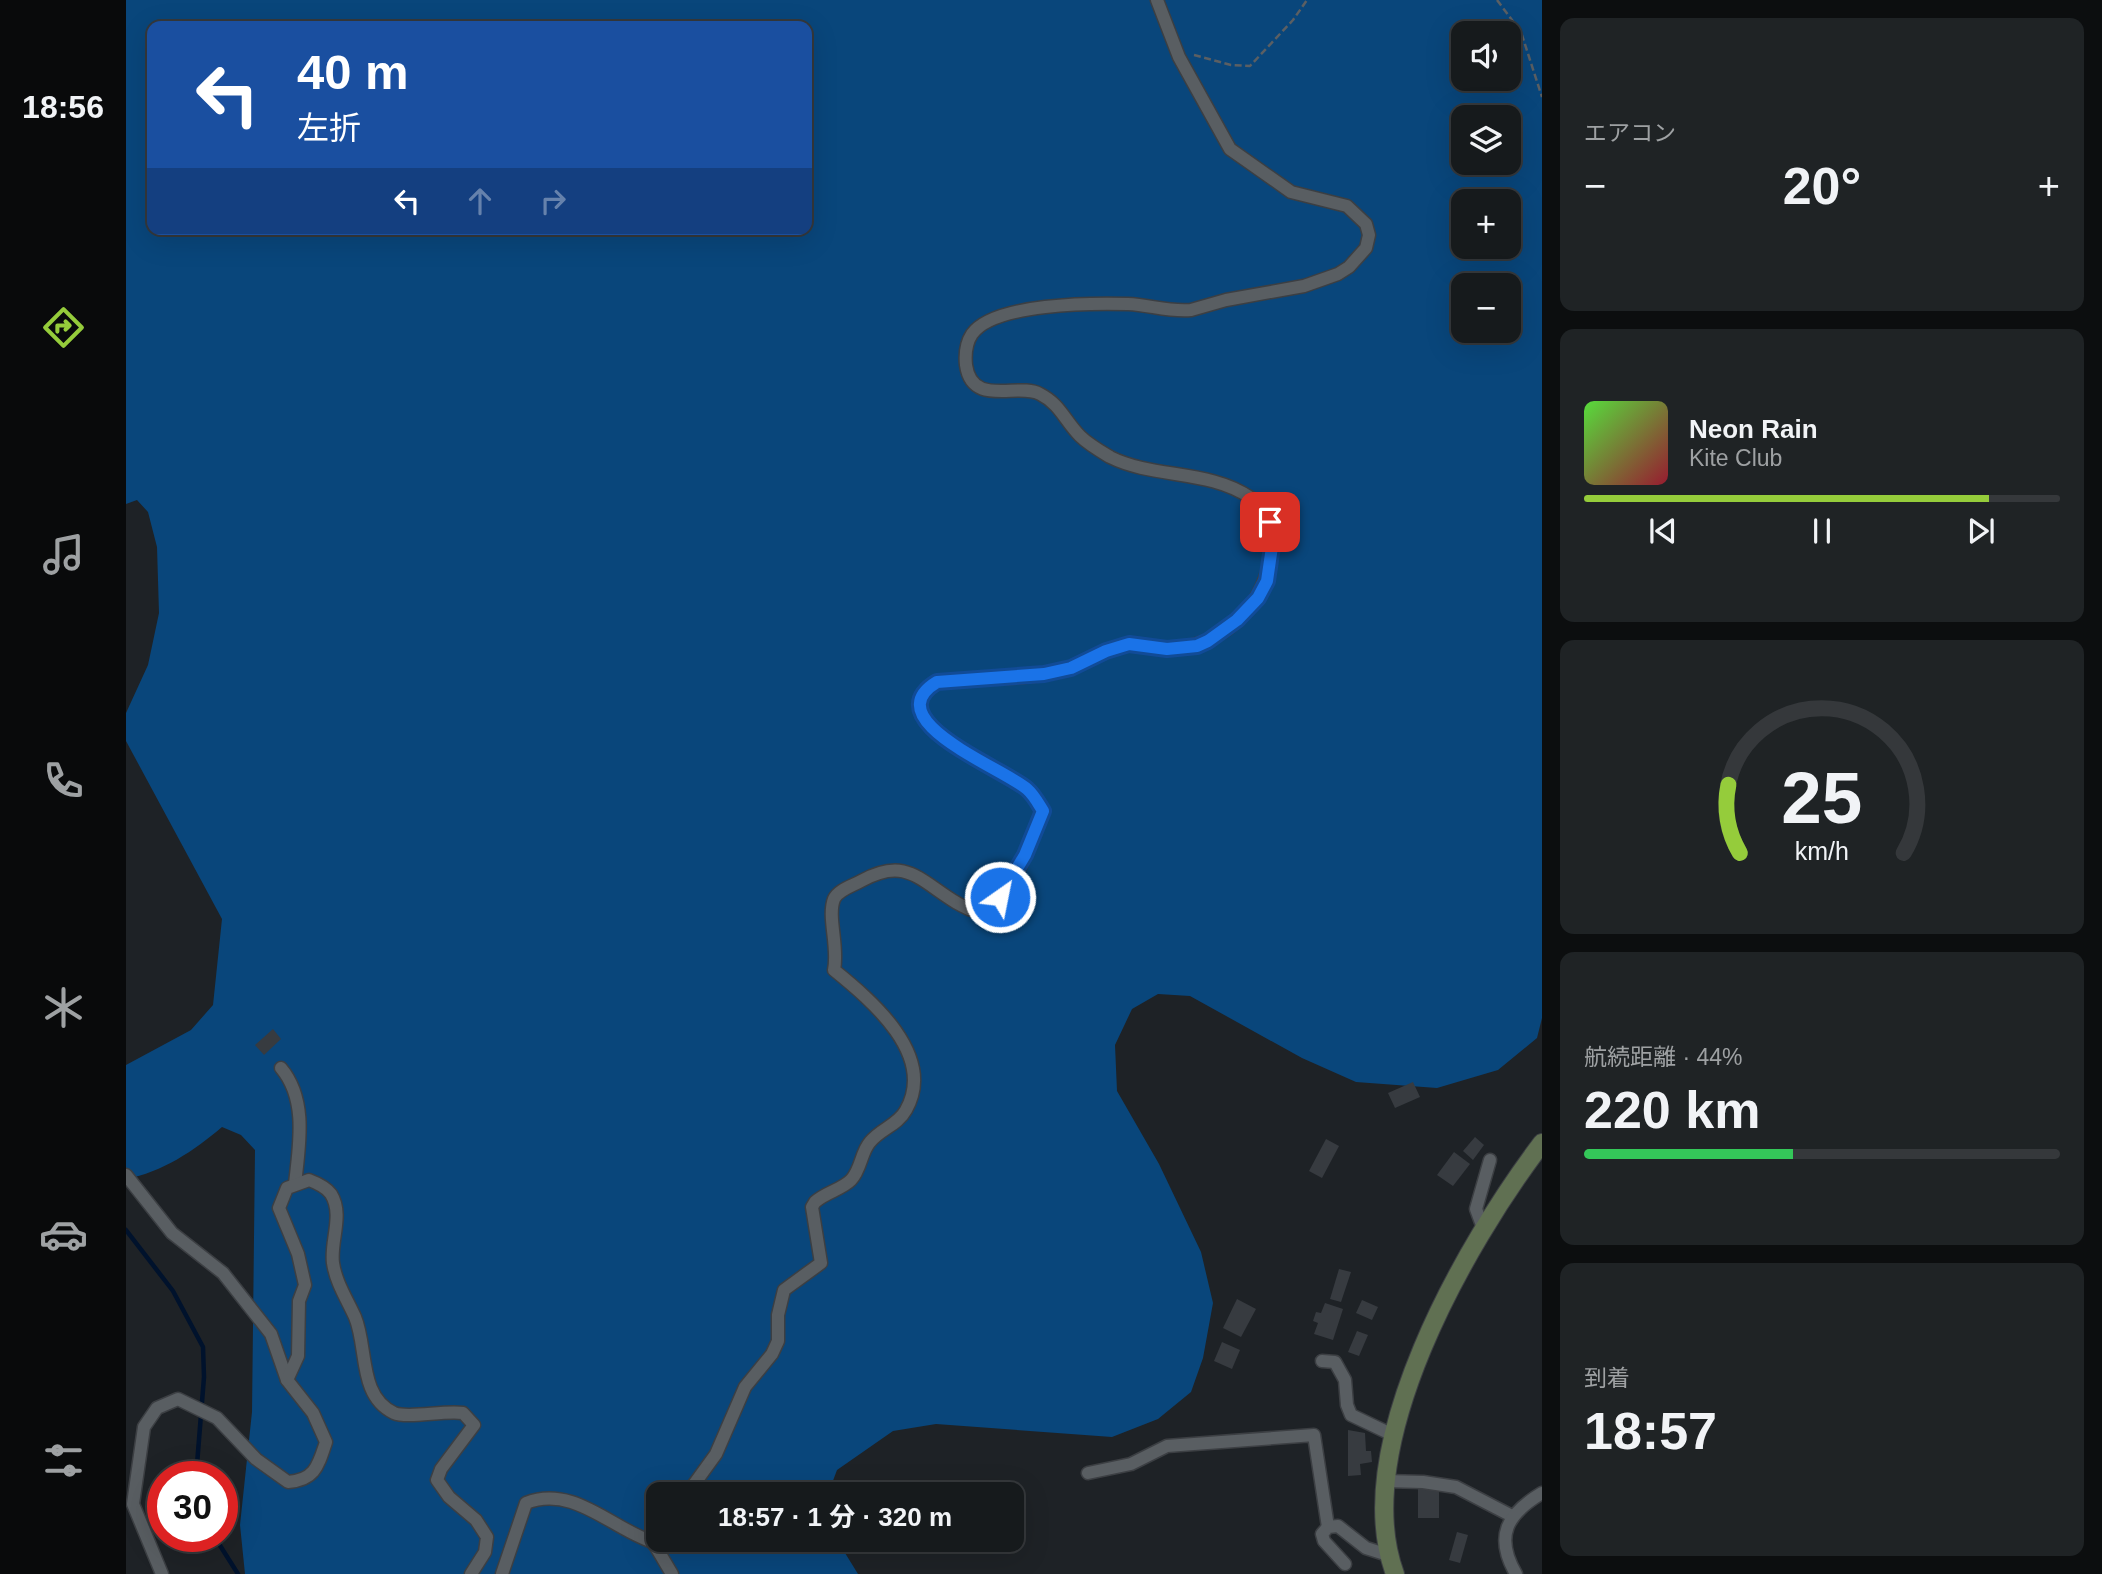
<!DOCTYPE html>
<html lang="ja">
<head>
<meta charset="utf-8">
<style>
	body { margin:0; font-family:Arial,"Noto Sans JP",sans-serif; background:#1f2325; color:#f1f3f6; height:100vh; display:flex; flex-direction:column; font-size:26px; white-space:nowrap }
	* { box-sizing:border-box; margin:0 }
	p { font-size:23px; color:#9ea1a3 }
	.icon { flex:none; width:38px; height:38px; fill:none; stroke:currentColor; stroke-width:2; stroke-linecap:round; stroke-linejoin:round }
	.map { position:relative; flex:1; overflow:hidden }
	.side { display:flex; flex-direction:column; gap:18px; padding:18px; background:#0c0e0f; width:560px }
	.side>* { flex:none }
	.guide { position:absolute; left:21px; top:21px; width:665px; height:214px; border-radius:14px; box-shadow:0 7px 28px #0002,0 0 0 2px #35383b; background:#1a4fa0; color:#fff; overflow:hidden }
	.buttons { position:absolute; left:1325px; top:21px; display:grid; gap:14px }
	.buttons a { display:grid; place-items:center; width:70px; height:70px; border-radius:14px; background:#161a1c; box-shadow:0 7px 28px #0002,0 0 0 2px #35383b; font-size:35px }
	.speed { position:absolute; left:21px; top:1461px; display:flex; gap:14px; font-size:35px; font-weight:700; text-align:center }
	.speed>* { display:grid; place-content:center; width:91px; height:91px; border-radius:50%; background:#161a1c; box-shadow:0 7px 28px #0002,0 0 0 2px #35383b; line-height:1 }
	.speed .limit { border:10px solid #d22; background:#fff; color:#111 }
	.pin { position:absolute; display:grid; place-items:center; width:60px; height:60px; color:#fff; margin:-30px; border-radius:14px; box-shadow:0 4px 10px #0006 }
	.me { position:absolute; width:77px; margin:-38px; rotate:33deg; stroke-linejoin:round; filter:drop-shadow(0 0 5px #0008) }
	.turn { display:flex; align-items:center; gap:24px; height:147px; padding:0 35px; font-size:32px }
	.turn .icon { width:91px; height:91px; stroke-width:2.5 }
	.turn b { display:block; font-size:49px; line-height:60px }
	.lanes { display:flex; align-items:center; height:66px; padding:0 35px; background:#0003; justify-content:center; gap:35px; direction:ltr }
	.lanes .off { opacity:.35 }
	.big { font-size:52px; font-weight:700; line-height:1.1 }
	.side .card { flex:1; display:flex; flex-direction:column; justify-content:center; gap:10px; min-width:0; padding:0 24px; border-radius:14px; background:#1f2325 }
	.side .dial { align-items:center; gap:0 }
	.dial svg { height:182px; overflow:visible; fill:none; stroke:#35383b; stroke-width:7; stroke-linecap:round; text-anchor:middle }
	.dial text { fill:#f1f3f6; stroke:none }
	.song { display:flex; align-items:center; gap:21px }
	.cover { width:84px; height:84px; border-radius:10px; background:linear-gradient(135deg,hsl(110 70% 55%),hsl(350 70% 35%)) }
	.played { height:7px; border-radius:4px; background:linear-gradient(90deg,#95cc3b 85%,#35383b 85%) }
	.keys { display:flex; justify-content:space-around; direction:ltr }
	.heat { display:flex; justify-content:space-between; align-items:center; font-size:38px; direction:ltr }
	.charge { height:10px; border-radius:5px; background:linear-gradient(90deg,#34c759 44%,#35383b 0) }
	.trip { position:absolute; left:520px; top:1482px; width:378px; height:70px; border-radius:14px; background:#161a1c; box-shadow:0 7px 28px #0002,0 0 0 2px #35383b; font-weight:700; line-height:70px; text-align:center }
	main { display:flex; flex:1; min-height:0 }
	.tabs { display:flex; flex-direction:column; width:126px; justify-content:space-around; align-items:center; background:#090a0b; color:#9ea1a3 }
	.tabs .icon { width:49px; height:49px }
	.tabs .on { color:#95cc3b }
	.tabs b { font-size:32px; color:#f1f3f6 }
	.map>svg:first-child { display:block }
	.forest { fill:#09467b; fill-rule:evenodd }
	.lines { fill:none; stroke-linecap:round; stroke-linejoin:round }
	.stream { stroke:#00122c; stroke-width:4.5 }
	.building { fill:#373b40 }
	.street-casing { stroke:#3c3f43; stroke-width:15 }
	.secondary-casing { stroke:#3c3f43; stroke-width:20 }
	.path { stroke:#5b5f63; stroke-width:2.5; stroke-dasharray:7 3.5; stroke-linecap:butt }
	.street { stroke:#595e62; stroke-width:12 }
	.secondary { stroke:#607052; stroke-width:18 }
	.route-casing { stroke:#114b97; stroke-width:18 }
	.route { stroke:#1a73e8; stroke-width:12 }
</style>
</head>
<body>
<main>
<nav class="tabs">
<b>18:56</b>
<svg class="icon on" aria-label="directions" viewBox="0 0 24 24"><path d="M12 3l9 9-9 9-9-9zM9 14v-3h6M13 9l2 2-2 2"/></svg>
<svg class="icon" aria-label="music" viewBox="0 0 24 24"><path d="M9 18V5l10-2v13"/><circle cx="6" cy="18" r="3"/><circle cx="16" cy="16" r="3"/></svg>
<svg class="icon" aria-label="phone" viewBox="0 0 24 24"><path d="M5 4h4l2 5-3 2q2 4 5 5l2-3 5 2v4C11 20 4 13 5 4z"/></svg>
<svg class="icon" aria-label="climate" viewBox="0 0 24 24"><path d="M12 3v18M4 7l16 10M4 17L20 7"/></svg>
<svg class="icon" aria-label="car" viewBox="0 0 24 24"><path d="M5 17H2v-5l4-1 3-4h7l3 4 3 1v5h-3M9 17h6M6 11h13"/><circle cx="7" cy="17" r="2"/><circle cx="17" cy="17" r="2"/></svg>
<svg class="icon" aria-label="filters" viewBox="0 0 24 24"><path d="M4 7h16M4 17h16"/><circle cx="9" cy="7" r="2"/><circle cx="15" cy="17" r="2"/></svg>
</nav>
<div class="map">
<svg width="1416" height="1574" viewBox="0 0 1416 1574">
	<rect width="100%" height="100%" fill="#1e2226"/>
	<path class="forest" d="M 0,0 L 1416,0 L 1416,1018 L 1411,1038 L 1372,1070 L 1311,1088 L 1230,1082 L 1176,1058 L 1064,996 L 1032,994 L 1006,1009 L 989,1045 L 991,1091 L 1033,1164 L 1075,1252 L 1087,1303 L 1077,1358 L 1065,1392 L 1032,1419 L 986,1437 L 810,1424 L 767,1431 L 711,1470 L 702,1494 L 532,1494 L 532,1540 L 711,1540 L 732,1574 L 119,1574 L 114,1525 L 126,1412 L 129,1150 L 115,1135 L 96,1127 C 68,1151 36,1172 0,1179 L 0,1065 L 65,1030 L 87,1005 L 96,919 L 0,741 L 0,713 L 22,665 L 33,613 L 31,547 L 22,512 L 11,500 L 0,504 ZM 26,26 L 681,26 L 681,229 L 26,229 ZM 1337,33 L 1382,33 L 1382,79 L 1337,79 ZM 1337,117 L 1382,117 L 1382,163 L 1337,163 ZM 1337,201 L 1382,201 L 1382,247 L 1337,247 ZM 1337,285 L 1382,285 L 1382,331 L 1337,331 Z"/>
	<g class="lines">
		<g class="stream">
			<path d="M 0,1230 L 47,1291 L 77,1347 L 78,1377 L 70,1477"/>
			<path d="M 88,1536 L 112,1574"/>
		</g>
	</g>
	<g class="building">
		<path d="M 147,1029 L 155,1039 L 138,1055 L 129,1045 Z"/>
		<path d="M 1287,1082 L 1294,1097 L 1269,1108 L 1262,1093 Z"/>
		<path d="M 1349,1137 L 1358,1145 L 1347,1160 L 1337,1151 Z"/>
		<path d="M 1200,1139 L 1213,1146 L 1196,1178 L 1183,1171 Z"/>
		<path d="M 1328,1152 L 1344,1164 L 1327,1186 L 1311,1175 Z"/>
		<path d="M 1213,1269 L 1225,1272 L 1215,1302 L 1204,1299 Z"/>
		<path d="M 1111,1299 L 1130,1309 L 1115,1337 L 1097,1328 Z"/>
		<path d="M 1236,1300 L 1252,1307 L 1246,1320 L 1230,1313 Z"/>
		<path d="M 1199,1303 L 1217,1309 L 1207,1340 L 1188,1334 L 1192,1323 L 1187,1321 L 1190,1312 L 1195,1313 Z"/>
		<path d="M 1231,1331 L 1242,1335 L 1233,1356 L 1222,1352 Z"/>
		<path d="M 1096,1342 L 1114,1350 L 1106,1369 L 1088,1361 Z"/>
		<path d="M 1222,1430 L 1239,1433 L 1240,1451 L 1245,1451 L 1246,1462 L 1234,1464 L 1235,1475 L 1222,1476 Z"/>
		<rect x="1292" y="1488" width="21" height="30"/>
		<path d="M 1331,1532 L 1342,1535 L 1334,1563 L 1323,1560 Z"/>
	</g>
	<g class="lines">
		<g class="street-casing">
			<g id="street">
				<path d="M 155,1068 C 182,1100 173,1146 169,1184"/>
				<path d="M 0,1175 L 46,1233 L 97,1273 L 145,1334 L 161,1380 L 187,1413 L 200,1442 C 192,1466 189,1480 162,1482 L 130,1459 L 91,1418 L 52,1399 L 31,1408 L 18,1427 L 7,1504 L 36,1574"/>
				<path d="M 1357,1228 L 1350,1209 L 1364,1160"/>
				<path d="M 1196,1361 L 1209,1362 L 1219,1380 L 1221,1405 L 1225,1415 L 1269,1436"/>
				<path d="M 161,1380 L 172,1356 L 173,1301 L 179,1285 L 172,1254 L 153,1208 L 161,1188 L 183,1180 C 191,1183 200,1187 205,1194 C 218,1215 204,1241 207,1263 C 210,1283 221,1299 229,1317 C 242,1348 232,1396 268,1413 C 282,1419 318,1410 337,1413 L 348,1425 L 315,1469 L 311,1480 L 323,1497 L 350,1520 L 361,1537 L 359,1552 L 345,1574"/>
				<path d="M 962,1473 L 1005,1464 L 1041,1446 L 1188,1435 L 1202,1527"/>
				<path d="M 1259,1481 L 1297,1482 L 1330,1487 L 1386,1516"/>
				<path d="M 561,1494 L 590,1454 L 619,1387 L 646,1354 L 652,1341 L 652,1315 L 658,1290 L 695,1263 L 686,1207 L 689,1202 C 700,1192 715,1190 725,1180 C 735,1170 735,1152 744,1142 C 754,1129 772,1125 780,1110 C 811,1055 745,1000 708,970 C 713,947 701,917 708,899 C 712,890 726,886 735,881 C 780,856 793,880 831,903 C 840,908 847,912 857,911 C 892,891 902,845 917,811 C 912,803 908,795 901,789 C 877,768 748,719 811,682 C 850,677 893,681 932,672 C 956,666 976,649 1000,645 C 1013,643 1028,650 1042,649 C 1095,646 1134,612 1144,560 C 1148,537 1146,512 1125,498 C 1083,469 1028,479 984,457 C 974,451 962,444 954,436 C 939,421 934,404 914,394 C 892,382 846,408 840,365 C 839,355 840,343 846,334 C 868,303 967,303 1002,304 C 1024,305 1042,312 1065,310 L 1100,300 L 1178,286 L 1212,274 L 1223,267 L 1240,248 L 1243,235 L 1240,224 L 1221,206 L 1165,192 L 1104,149 L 1053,57 L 1031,0"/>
				<path d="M 527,1542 L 546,1574"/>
				<path d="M 1219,1564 L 1198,1541 L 1196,1534 L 1202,1527 L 1212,1526 L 1240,1548 L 1262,1555"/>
				<path d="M 376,1574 L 400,1503 C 447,1484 486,1529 527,1542 L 532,1539"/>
				<path d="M 1390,1574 C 1368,1536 1381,1514 1416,1493"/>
			</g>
		</g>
		<g class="secondary-casing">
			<path id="secondary" d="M 1269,1574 C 1222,1447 1340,1243 1416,1143"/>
		</g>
		<g class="path">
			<path d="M 1371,0 L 1395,32 L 1416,97"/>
			<path d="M 1068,55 L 1105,65 L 1124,66 L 1167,20 L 1181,0"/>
		</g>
		<use href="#street" class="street"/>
		<use href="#secondary" class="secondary"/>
	</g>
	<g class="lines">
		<g class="route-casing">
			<path id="route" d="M 874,897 L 899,855 L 917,811 C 912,803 908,795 901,789 C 877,768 748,720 811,682 L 918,674 L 945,668 L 980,651 L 1003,644 L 1041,649 L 1071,646 L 1082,641 L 1111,620 L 1132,598 L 1141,581 L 1147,540 L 1144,522"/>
		</g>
		<use href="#route" class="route"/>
	</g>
</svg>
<div class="buttons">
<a><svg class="icon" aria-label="sound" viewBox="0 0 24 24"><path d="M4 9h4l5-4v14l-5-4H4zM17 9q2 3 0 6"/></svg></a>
<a><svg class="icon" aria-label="layers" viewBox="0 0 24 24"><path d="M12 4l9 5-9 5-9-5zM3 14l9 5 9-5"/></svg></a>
<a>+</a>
<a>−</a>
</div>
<div class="speed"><div class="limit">30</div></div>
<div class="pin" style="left:1144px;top:522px;background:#d93025"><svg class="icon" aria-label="arrive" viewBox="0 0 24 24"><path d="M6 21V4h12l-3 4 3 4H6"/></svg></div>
<svg class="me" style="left:874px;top:897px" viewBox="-20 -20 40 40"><circle r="17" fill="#1a73e8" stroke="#fff" stroke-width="3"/><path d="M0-11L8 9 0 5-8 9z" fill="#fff"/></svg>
<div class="trip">18:57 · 1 分 · 320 m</div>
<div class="guide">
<div class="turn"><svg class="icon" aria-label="left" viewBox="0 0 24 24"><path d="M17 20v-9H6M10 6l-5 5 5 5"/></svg><div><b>40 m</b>左折</div></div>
<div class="lanes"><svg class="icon" aria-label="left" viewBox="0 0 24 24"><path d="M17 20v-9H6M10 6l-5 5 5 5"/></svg><svg class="icon off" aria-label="ahead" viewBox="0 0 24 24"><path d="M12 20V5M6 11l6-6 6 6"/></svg><svg class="icon off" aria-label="right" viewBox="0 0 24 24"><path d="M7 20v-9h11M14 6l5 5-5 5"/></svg></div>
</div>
</div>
<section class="side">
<div class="card"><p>エアコン</p>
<div class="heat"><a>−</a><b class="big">20°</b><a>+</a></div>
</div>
<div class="card">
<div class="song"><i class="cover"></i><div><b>Neon Rain</b><p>Kite Club</p></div></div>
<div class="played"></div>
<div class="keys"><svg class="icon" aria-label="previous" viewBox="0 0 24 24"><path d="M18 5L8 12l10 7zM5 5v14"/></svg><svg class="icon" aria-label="pause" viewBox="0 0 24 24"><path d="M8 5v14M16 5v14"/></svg><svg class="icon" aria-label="next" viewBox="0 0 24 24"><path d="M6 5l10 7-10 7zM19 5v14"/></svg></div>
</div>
<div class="card dial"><svg viewBox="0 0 100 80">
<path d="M14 69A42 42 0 1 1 86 69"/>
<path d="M14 69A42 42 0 0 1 9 39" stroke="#95cc3b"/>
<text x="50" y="56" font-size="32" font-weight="700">25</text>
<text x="50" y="72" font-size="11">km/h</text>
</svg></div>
<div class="card"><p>航続距離 · 44%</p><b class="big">220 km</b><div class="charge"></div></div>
<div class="card"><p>到着</p><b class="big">18:57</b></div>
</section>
</main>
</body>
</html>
